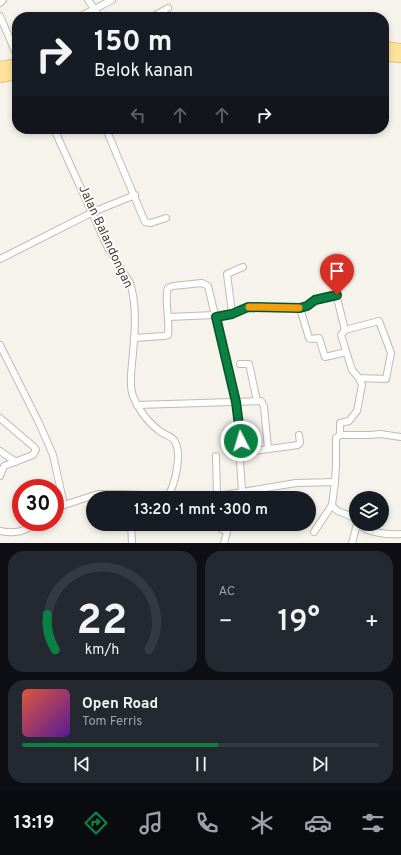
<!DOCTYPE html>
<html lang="id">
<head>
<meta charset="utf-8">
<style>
	body { margin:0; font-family:Overpass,sans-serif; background:#242831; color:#f1f3f6; height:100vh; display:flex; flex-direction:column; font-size:15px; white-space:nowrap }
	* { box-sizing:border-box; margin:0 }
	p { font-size:13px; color:#9ea1a6 }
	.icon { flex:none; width:22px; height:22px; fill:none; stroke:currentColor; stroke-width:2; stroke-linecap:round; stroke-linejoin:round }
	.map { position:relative; height:543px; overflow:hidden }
	.details { display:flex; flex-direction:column; gap:8px; padding:8px; background:#0d0f14; flex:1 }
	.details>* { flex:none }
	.banner { position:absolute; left:12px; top:12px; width:377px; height:122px; border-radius:16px; box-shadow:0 2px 6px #0003; background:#171b24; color:#f1f3f6; overflow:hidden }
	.tools { position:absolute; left:349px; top:491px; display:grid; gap:8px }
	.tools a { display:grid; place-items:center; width:40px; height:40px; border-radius:50%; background:#171b24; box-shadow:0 2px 6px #0003; font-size:20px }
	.speed { position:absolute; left:12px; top:479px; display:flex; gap:8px; font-size:20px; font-weight:700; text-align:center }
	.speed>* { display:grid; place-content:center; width:52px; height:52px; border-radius:50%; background:#171b24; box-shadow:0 2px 6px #0003; line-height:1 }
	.speed .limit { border:6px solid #d22; background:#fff; color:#111 }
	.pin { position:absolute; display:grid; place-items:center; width:34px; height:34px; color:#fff; margin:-41px -17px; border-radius:50% 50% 50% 0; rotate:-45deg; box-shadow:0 0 4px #0007 }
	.pin .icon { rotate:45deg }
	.me { position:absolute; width:44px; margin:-22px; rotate:355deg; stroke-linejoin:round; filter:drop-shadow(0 0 3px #0008) }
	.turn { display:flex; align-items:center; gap:14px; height:84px; padding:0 16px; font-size:18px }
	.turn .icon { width:52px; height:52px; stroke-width:2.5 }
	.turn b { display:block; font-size:28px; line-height:34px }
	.lanes { display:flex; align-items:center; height:38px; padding:0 16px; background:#0003; justify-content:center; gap:20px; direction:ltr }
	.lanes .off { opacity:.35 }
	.big { font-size:30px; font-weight:600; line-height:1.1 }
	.details .card { flex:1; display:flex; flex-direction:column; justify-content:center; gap:6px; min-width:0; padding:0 14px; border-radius:16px; background:#242831 }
	.details .dial { align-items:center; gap:0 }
	.dial svg { height:104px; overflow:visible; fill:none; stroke:#363941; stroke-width:7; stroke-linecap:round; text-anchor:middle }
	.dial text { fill:#f1f3f6; stroke:none }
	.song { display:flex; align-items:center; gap:12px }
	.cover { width:48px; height:48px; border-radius:6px; background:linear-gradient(135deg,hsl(10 70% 55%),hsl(270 70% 35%)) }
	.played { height:4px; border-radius:2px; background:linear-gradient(90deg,#0b8043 55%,#363941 55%) }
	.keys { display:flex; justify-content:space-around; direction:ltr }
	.heat { display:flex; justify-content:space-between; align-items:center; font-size:22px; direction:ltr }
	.details .tiles { flex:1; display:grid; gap:8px; grid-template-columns:1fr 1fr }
	.card:last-child { grid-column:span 2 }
	.trip { position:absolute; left:86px; top:491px; width:230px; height:40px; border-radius:20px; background:#171b24; box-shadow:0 2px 6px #0003; font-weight:600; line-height:40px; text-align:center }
	.dock { display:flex; height:64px; justify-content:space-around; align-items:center; background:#090b0e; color:#9ea1a6 }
	.dock .icon { width:28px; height:28px }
	.dock .on { color:#0b8043 }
	.dock b { font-size:18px; color:#f1f3f6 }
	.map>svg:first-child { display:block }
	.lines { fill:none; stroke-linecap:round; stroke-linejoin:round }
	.minor-casing { stroke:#c2bbae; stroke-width:8 }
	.primary-casing { stroke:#e6c16a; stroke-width:12 }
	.minor { stroke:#fff; stroke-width:6 }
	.primary { stroke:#ffe39c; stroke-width:10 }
	.route-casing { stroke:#07532c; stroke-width:10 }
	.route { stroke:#0b8043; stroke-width:7 }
	.slow { stroke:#f59e0b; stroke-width:7 }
	.labels { text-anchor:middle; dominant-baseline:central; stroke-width:3.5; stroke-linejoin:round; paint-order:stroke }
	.street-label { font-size:13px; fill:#4b4439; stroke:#fff }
</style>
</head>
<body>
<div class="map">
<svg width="401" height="543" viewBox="0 0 401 543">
	<rect width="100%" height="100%" fill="#f6f3ec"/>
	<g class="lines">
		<g class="minor-casing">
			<g id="minor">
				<path d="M 88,0 L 100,17"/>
				<path d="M 0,3 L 3,0"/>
				<path d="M 0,16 L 17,56"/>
				<path d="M 79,17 L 112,0"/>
				<path d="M 152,17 L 168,8"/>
				<path d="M 54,129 L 108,248 L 130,283 C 137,304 135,331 133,353 C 132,366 129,380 132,393 C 137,408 148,423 161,432 C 165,435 171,436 174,440 C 183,453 175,484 168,496 L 122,494 L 123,498"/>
				<path d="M 106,129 L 145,222 L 151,223 L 166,218"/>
				<path d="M 0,259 L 93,212 L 135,195"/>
				<path d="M 300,308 L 309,338 L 311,339 L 319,338 L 325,357 L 346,352"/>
				<path d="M 232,313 L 227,274 L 243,267"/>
				<path d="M 168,317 L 215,315"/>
				<path d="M 216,317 L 232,313 L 248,307 L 300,308 L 307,306 L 315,299 L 336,294 L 345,330"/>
				<path d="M 134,338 L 164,336 L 168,335 C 170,323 164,296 168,288 L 173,286 L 202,283 L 208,286 L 236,402 L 240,430 L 240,461 L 242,492"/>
				<path d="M 0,345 L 40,425 L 53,455 L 64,505"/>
				<path d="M 240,364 L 249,364 L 257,401"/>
				<path d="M 137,405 L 261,401 L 264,406 L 268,449"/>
				<path d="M 0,418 L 34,447 L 36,450 L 33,455 L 4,466 L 0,476"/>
				<path d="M 340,435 L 370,435 L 380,434 L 401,437"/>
				<path d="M 0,451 L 16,462"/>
				<path d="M 240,453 L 298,445 L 300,443 L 299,435"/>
				<path d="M 216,456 L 217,495"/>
				<path d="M 335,482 L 336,465 L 336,438 L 340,435 L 340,423 L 349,421 L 357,411 L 362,385 L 359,378 L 352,370 L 341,335 L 345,330 L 379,321 L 391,353 L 386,379 L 359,378"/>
				<path d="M 168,496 L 224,495 L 296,483 L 335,482 L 332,505 C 337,515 350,512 356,521"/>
				<path d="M 55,510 L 64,505 L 98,494 L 122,494"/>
				<path d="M 131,524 L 132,543"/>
				<path d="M 218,524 L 220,528 L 227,532 L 224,543"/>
				<path d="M 357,524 C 368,533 388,535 401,534"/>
				<path d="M 0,531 C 15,534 25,532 37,522"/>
				<path d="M 314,532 L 332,505"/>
				<path d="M 352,543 L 357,524"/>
			</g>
		</g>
		<g class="primary-casing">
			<g id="primary">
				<path d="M 384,47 L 401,49"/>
				<path d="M 384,56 L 401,57"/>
				<path d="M 0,67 L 17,64"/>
				<path d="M 0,77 L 17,74"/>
			</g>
		</g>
		<use href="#minor" class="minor"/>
		<use href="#primary" class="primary"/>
	</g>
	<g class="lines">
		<g class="route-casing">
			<path id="route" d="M 241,441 L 236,402 L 216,317 L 232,314 L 248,307 L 300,308 L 307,306 L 315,300 L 337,295"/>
		</g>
		<use href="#route" class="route"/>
		<path class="slow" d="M 249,307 L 299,308"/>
	</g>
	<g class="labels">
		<g class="street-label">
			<text transform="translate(105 237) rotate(65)">Jalan Balandongan</text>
		</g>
	</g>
</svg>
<div class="tools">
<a><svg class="icon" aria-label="layers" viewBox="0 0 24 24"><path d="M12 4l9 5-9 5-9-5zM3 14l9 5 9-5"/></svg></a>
</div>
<div class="speed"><div class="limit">30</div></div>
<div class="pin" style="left:337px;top:295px;background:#d93025"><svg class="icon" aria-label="arrive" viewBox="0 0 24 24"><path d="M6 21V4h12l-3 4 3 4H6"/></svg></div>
<svg class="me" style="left:241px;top:441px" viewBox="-20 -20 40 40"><circle r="17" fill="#0b8043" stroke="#fff" stroke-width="3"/><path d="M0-11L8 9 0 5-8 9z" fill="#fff"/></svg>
<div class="trip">13:20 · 1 mnt · 300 m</div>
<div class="banner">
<div class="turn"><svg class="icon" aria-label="right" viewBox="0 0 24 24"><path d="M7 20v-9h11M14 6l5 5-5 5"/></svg><div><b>150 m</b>Belok kanan</div></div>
<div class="lanes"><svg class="icon off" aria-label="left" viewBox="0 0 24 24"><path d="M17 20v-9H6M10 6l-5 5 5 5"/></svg><svg class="icon off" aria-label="ahead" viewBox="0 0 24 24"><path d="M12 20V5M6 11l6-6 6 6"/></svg><svg class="icon off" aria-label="ahead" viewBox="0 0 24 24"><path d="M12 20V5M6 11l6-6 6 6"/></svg><svg class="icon" aria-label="right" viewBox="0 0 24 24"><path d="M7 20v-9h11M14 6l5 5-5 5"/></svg></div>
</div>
</div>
<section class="details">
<div class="tiles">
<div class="card dial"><svg viewBox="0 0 100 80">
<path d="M14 69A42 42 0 1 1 86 69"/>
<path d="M14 69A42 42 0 0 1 8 42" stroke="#0b8043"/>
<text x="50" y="56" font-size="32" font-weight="700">22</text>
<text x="50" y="72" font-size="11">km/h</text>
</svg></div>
<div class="card"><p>AC</p>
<div class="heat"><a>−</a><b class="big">19°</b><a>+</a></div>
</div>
<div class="card">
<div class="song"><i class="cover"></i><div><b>Open Road</b><p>Tom Ferris</p></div></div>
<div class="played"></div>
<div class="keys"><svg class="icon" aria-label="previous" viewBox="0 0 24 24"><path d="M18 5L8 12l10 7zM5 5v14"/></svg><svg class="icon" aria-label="pause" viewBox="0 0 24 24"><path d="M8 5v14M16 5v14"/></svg><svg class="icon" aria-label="next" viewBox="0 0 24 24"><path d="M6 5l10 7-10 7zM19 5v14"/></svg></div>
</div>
</div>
</section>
<nav class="dock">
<b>13:19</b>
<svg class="icon on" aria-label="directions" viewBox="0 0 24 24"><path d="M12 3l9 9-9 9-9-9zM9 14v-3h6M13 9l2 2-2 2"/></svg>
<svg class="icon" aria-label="music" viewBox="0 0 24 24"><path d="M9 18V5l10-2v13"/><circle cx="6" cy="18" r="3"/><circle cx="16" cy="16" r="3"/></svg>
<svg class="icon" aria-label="phone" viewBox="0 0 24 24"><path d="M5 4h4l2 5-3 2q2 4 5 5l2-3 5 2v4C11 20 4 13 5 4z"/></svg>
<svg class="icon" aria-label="climate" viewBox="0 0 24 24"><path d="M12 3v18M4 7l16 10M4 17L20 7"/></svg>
<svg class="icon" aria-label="car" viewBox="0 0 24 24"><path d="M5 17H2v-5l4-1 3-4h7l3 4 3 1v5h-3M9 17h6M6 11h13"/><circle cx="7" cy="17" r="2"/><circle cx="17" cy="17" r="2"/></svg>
<svg class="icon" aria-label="filters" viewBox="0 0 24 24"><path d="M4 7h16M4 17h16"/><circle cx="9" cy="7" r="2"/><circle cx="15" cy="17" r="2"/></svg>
</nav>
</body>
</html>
